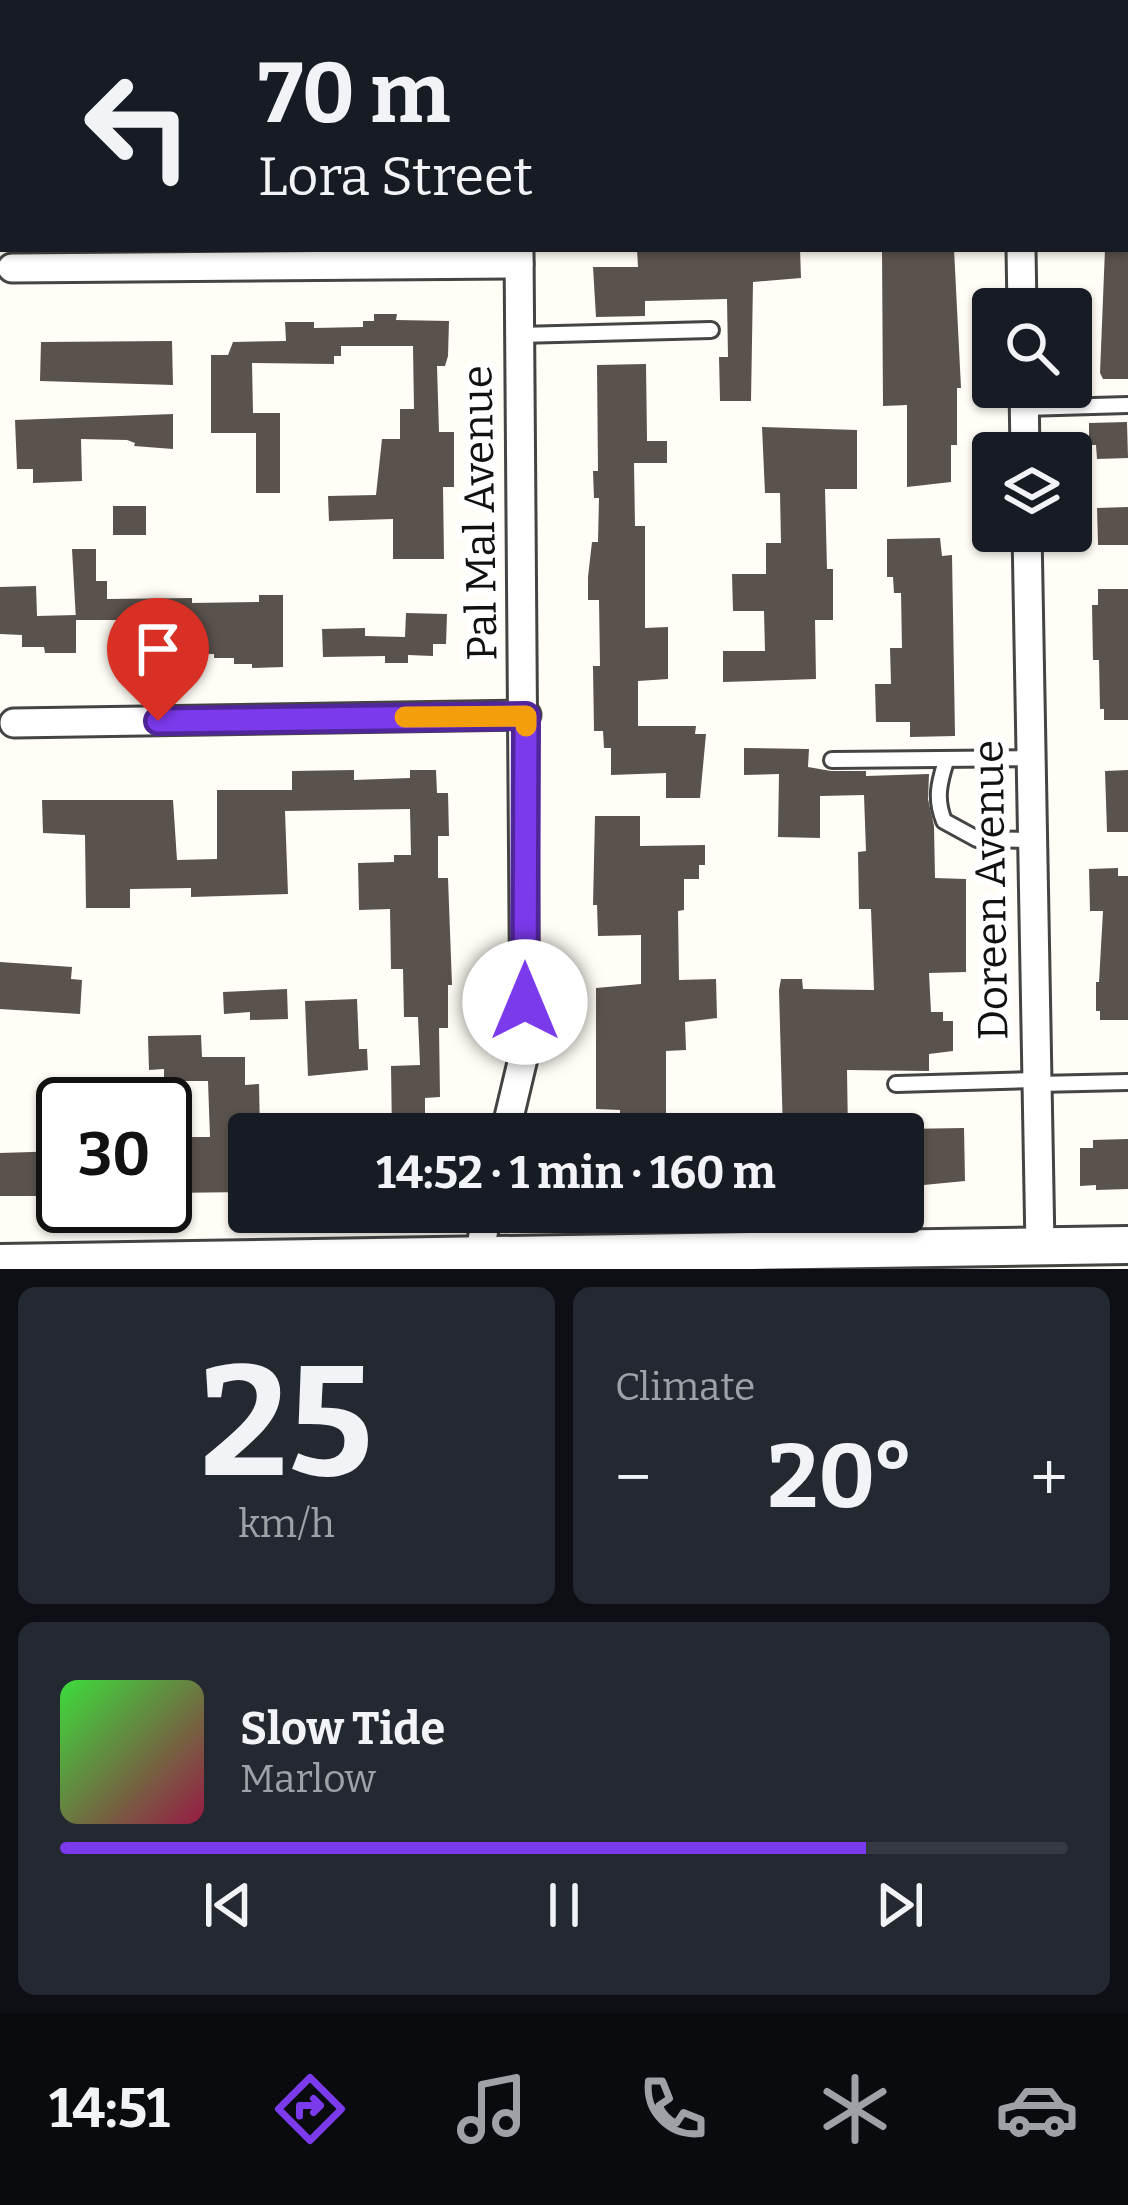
<!DOCTYPE html>
<html lang="en">
<head>
<meta charset="utf-8">
<style>
	body { margin:0; font-family:Bitter,serif; background:#242831; color:#f1f3f6; height:100vh; display:flex; flex-direction:column; font-size:45px; white-space:nowrap }
	* { box-sizing:border-box; margin:0 }
	p { font-size:39px; color:#9ea1a6 }
	.icon { flex:none; width:66px; height:66px; fill:none; stroke:currentColor; stroke-width:2; stroke-linecap:round; stroke-linejoin:round }
	.map { position:relative; height:1269px; overflow:hidden }
	.panel { display:flex; flex-direction:column; gap:18px; padding:18px; background:#0d0f14; flex:1 }
	.panel>* { flex:none }
	.top-card { position:absolute; left:0px; top:0px; width:1128px; height:252px; box-shadow:0 3px 9px #0004; background:#171b24; color:#f1f3f6; overflow:hidden }
	.buttons { position:absolute; left:972px; top:288px; display:grid; gap:24px }
	.buttons a { display:grid; place-items:center; width:120px; height:120px; border-radius:12px; background:#171b24; box-shadow:0 3px 9px #0004; font-size:60px }
	.speed { position:absolute; left:36px; top:1077px; display:flex; gap:24px; font-size:60px; font-weight:700; text-align:center }
	.speed>* { display:grid; place-content:center; width:156px; height:156px; border-radius:50%; background:#171b24; box-shadow:0 3px 9px #0004; line-height:1 }
	.speed .limit { border:6px solid #111; border-radius:18px; background:#fff; color:#111 }
	.pin { position:absolute; display:grid; place-items:center; width:102px; height:102px; color:#fff; margin:-123px -51px; border-radius:50% 50% 50% 0; rotate:-45deg; box-shadow:0 0 12px #0007 }
	.pin .icon { rotate:45deg }
	.me { position:absolute; width:132px; margin:-66px; rotate:0deg; stroke-linejoin:round; filter:drop-shadow(0 0 9px #0008) }
	.turn { display:flex; align-items:center; gap:42px; height:252px; padding:0 60px; font-size:54px }
	.turn .icon { width:156px; height:156px; stroke-width:2.5 }
	.turn b { display:block; font-size:84px; line-height:102px }
	.big { font-size:90px; font-weight:700; line-height:1.1 }
	.panel .card { flex:1; display:flex; flex-direction:column; justify-content:center; gap:18px; min-width:0; padding:0 42px; border-radius:18px; background:#242831 }
	.panel .dial { align-items:center; gap:0 }
	.dial b { font-size:156px; line-height:1 }
	.song { display:flex; align-items:center; gap:36px }
	.cover { width:144px; height:144px; border-radius:18px; background:linear-gradient(135deg,hsl(120 70% 55%),hsl(340 70% 35%)) }
	.played { height:12px; border-radius:6px; background:linear-gradient(90deg,#7c3aed 80%,#363941 80%) }
	.keys { display:flex; justify-content:space-around; direction:ltr }
	.heat { display:flex; justify-content:space-between; align-items:center; font-size:66px; direction:ltr }
	.panel .tiles { flex:1; display:grid; gap:18px; grid-template-columns:1fr 1fr }
	.card:last-child { grid-column:span 2 }
	.trip { position:absolute; left:228px; top:1113px; width:696px; height:120px; border-radius:12px; background:#171b24; box-shadow:0 3px 9px #0004; font-weight:700; line-height:120px; text-align:center }
	.menu { display:flex; height:192px; justify-content:space-around; align-items:center; background:#090b0e; color:#9ea1a6 }
	.menu .icon { width:84px; height:84px }
	.menu .current { color:#7c3aed }
	.menu b { font-size:54px; color:#f1f3f6 }
	.map>svg:first-child { display:block }
	.building { fill:#5a524d }
	.lines { fill:none; stroke-linecap:round; stroke-linejoin:round }
	.service-casing { stroke:#444; stroke-width:20 }
	.minor-casing { stroke:#444; stroke-width:33 }
	.tertiary-casing { stroke:#444; stroke-width:42 }
	.service { stroke:#fff; stroke-width:14 }
	.minor { stroke:#fff; stroke-width:27 }
	.tertiary { stroke:#fff; stroke-width:36 }
	.route-casing { stroke:#51269a; stroke-width:30 }
	.route { stroke:#7c3aed; stroke-width:21 }
	.slow { stroke:#f59e0b; stroke-width:21 }
	.labels { text-anchor:middle; dominant-baseline:central; stroke-width:12; stroke-linejoin:round; paint-order:stroke }
	.street-label { font-size:42px; fill:#111; stroke:#fff }
</style>
</head>
<body>
<div class="map">
<svg width="1128" height="1269" viewBox="0 0 1128 1269">
	<rect width="100%" height="100%" fill="#fffdf5"/>
	<g class="building">
		<path d="M 637,249 L 800,249 L 801,278 L 753,282 L 751,401 L 720,401 L 719,357 L 728,357 L 727,299 L 645,301 L 645,316 L 596,317 L 593,267 L 638,267 Z"/>
		<path d="M 882,249 L 954,249 L 961,388 L 957,388 L 957,445 L 951,445 L 951,482 L 907,487 L 907,405 L 883,406 Z"/>
		<path d="M 1105,249 L 1128,249 L 1128,379 L 1103,379 L 1100,373 Z"/>
		<path d="M 374,314 L 397,314 L 396,320 L 449,321 L 448,356 L 445,366 L 437,366 L 439,432 L 454,432 L 454,487 L 443,487 L 444,559 L 393,559 L 393,519 L 329,521 L 328,496 L 376,495 L 382,439 L 400,439 L 400,409 L 414,409 L 413,346 L 341,346 L 341,356 L 334,356 L 334,364 L 252,363 L 253,413 L 280,413 L 280,493 L 256,493 L 256,433 L 211,433 L 211,355 L 228,355 L 233,342 L 286,341 L 285,322 L 314,322 L 314,328 L 363,327 L 363,321 L 374,321 Z"/>
		<path d="M 172,341 L 173,385 L 40,381 L 41,342 Z"/>
		<path d="M 646,364 L 647,441 L 667,441 L 667,463 L 634,463 L 635,526 L 645,526 L 645,628 L 668,627 L 668,679 L 638,681 L 638,726 L 696,726 L 695,734 L 706,734 L 700,798 L 666,798 L 666,773 L 611,775 L 611,748 L 604,748 L 603,731 L 594,731 L 593,666 L 600,666 L 599,600 L 588,600 L 588,577 L 592,542 L 598,542 L 599,498 L 594,498 L 593,471 L 598,471 L 597,365 Z"/>
		<path d="M 173,414 L 173,449 L 134,446 L 135,443 L 127,440 L 81,439 L 82,481 L 33,483 L 33,469 L 17,469 L 15,420 Z"/>
		<path d="M 1127,422 L 1128,458 L 1097,459 L 1096,445 L 1089,445 L 1089,423 Z"/>
		<path d="M 762,427 L 857,430 L 857,489 L 825,489 L 827,569 L 833,569 L 833,620 L 815,620 L 816,679 L 723,682 L 723,651 L 765,651 L 764,611 L 733,611 L 732,574 L 766,574 L 766,543 L 781,543 L 780,493 L 765,493 Z"/>
		<rect x="113" y="506" width="33" height="29"/>
		<path d="M 1128,507 L 1128,545 L 1098,545 L 1097,508 Z"/>
		<path d="M 940,538 L 942,556 L 952,555 L 955,736 L 910,737 L 910,722 L 876,722 L 875,684 L 891,684 L 890,648 L 902,648 L 901,593 L 894,593 L 893,577 L 887,577 L 887,539 Z"/>
		<path d="M 72,549 L 96,549 L 96,581 L 107,581 L 107,599 L 192,598 L 192,603 L 259,602 L 259,595 L 283,595 L 283,667 L 252,668 L 252,664 L 234,664 L 234,658 L 214,658 L 214,654 L 120,655 L 119,620 L 76,620 Z"/>
		<path d="M 36,586 L 37,616 L 76,615 L 76,653 L 45,653 L 44,647 L 22,647 L 22,635 L 0,634 L 0,587 Z"/>
		<path d="M 1098,589 L 1128,589 L 1128,720 L 1104,720 L 1104,709 L 1100,709 L 1099,660 L 1093,660 L 1092,605 L 1098,605 Z"/>
		<path d="M 406,613 L 447,614 L 446,644 L 433,644 L 433,656 L 408,655 L 408,663 L 385,663 L 385,656 L 323,657 L 322,629 L 365,628 L 365,636 L 405,637 Z"/>
		<path d="M 744,748 L 809,749 L 808,767 L 831,771 L 866,771 L 866,776 L 929,774 L 928,799 L 934,826 L 935,878 L 966,879 L 966,972 L 929,973 L 931,1012 L 943,1012 L 943,1021 L 953,1021 L 953,1051 L 929,1054 L 929,1071 L 847,1070 L 848,1134 L 783,1134 L 779,990 L 781,979 L 802,979 L 803,989 L 874,990 L 871,909 L 859,909 L 858,852 L 866,851 L 864,795 L 820,796 L 820,838 L 778,837 L 779,774 L 744,775 Z"/>
		<path d="M 354,770 L 354,780 L 410,778 L 410,770 L 436,770 L 437,793 L 448,793 L 449,836 L 438,836 L 438,878 L 448,878 L 452,985 L 448,985 L 448,1028 L 439,1028 L 440,1097 L 425,1098 L 425,1134 L 392,1134 L 391,1066 L 420,1065 L 418,1017 L 404,1017 L 403,969 L 391,969 L 390,909 L 359,910 L 358,863 L 394,862 L 394,855 L 411,855 L 410,809 L 285,811 L 288,894 L 191,897 L 191,888 L 130,889 L 130,908 L 86,908 L 85,835 L 43,833 L 42,800 L 173,800 L 177,860 L 217,859 L 217,790 L 292,790 L 292,771 Z"/>
		<path d="M 1128,770 L 1128,832 L 1107,832 L 1105,771 Z"/>
		<path d="M 595,816 L 640,816 L 640,846 L 705,845 L 705,865 L 699,865 L 699,879 L 684,879 L 684,910 L 678,911 L 679,980 L 716,979 L 717,1018 L 685,1022 L 686,1050 L 666,1051 L 666,1127 L 620,1128 L 620,1110 L 596,1109 L 596,988 L 641,984 L 641,935 L 598,936 L 597,905 L 593,905 Z"/>
		<path d="M 1118,868 L 1118,876 L 1128,876 L 1128,1020 L 1100,1020 L 1100,1011 L 1096,1011 L 1096,982 L 1099,982 L 1103,911 L 1090,911 L 1089,869 Z"/>
		<path d="M 0,962 L 72,967 L 71,979 L 82,980 L 80,1014 L 0,1009 Z"/>
		<path d="M 287,989 L 288,1019 L 250,1020 L 250,1012 L 224,1014 L 223,992 Z"/>
		<path d="M 357,999 L 359,1049 L 367,1049 L 368,1070 L 308,1076 L 305,1001 Z"/>
		<path d="M 201,1035 L 202,1057 L 245,1057 L 245,1085 L 259,1084 L 260,1134 L 249,1134 L 249,1192 L 165,1193 L 165,1137 L 210,1137 L 208,1081 L 164,1081 L 164,1069 L 149,1070 L 148,1036 Z"/>
		<path d="M 964,1128 L 965,1181 L 903,1187 L 903,1129 Z"/>
		<path d="M 1128,1139 L 1128,1189 L 1096,1190 L 1096,1185 L 1080,1186 L 1080,1148 L 1093,1148 L 1093,1140 Z"/>
		<path d="M 63,1151 L 63,1196 L 0,1196 L 0,1153 Z"/>
	</g>
	<g class="lines">
		<g class="service-casing">
			<g id="service">
				<path d="M 1125,113 L 1128,113"/>
				<path d="M 519,335 L 711,330"/>
				<path d="M 1024,408 L 1128,405"/>
				<path d="M 832,760 L 1031,758"/>
				<path d="M 946,761 C 939,783 935,799 944,821 L 977,839 L 1032,840"/>
				<path d="M 896,1084 L 1036,1080"/>
				<path d="M 1037,1084 L 1128,1082"/>
			</g>
		</g>
		<g class="minor-casing">
			<g id="minor">
				<path d="M 517,0 L 517,3"/>
				<path d="M 1017,3 L 1017,0"/>
				<path d="M 1021,249 L 1022,309"/>
				<path d="M 12,268 L 519,264"/>
				<path d="M 1024,387 L 1025,453"/>
				<path d="M 1027,531 L 1040,1247"/>
				<path d="M 14,723 L 526,715"/>
				<path d="M 505,1134 L 525,1050 L 519,249"/>
				<path d="M 477,1269 L 487,1212"/>
			</g>
		</g>
		<g class="tertiary-casing">
			<path id="tertiary" d="M 0,1263 L 1128,1245"/>
		</g>
		<use href="#service" class="service"/>
		<use href="#minor" class="minor"/>
		<use href="#tertiary" class="tertiary"/>
	</g>
	<g class="lines">
		<g class="route-casing">
			<path id="route" d="M 158,721 L 526,716 L 525,1002"/>
		</g>
		<use href="#route" class="route"/>
		<path class="slow" d="M 405,717 L 526,716 L 526,726"/>
	</g>
	<g class="labels">
		<g class="street-label">
			<text transform="translate(480 513) rotate(-91)">Pal Mal Avenue</text>
			<text transform="translate(991 890) rotate(-91)">Doreen Avenue</text>
		</g>
	</g>
</svg>
<div class="buttons">
<a><svg class="icon" aria-label="search" viewBox="0 0 24 24"><circle cx="10" cy="10" r="6"/><path d="M15 15l6 6"/></svg></a>
<a><svg class="icon" aria-label="layers" viewBox="0 0 24 24"><path d="M12 4l9 5-9 5-9-5zM3 14l9 5 9-5"/></svg></a>
</div>
<div class="speed"><div class="limit">30</div></div>
<div class="pin" style="left:158px;top:721px;background:#d93025"><svg class="icon" aria-label="arrive" viewBox="0 0 24 24"><path d="M6 21V4h12l-3 4 3 4H6"/></svg></div>
<svg class="me" style="left:525px;top:1002px" viewBox="-20 -20 40 40"><circle r="19" fill="#fff"/><path d="M0-13L10 11 0 6-10 11z" fill="#7c3aed"/></svg>
<div class="trip">14:52 · 1 min · 160 m</div>
<div class="top-card">
<div class="turn"><svg class="icon" aria-label="left" viewBox="0 0 24 24"><path d="M17 20v-9H6M10 6l-5 5 5 5"/></svg><div><b>70 m</b>Lora Street</div></div>
</div>
</div>
<section class="panel">
<div class="tiles">
<div class="card dial"><b>25</b><p>km/h</p></div>
<div class="card"><p>Climate</p>
<div class="heat"><a>−</a><b class="big">20°</b><a>+</a></div>
</div>
<div class="card">
<div class="song"><i class="cover"></i><div><b>Slow Tide</b><p>Marlow</p></div></div>
<div class="played"></div>
<div class="keys"><svg class="icon" aria-label="previous" viewBox="0 0 24 24"><path d="M18 5L8 12l10 7zM5 5v14"/></svg><svg class="icon" aria-label="pause" viewBox="0 0 24 24"><path d="M8 5v14M16 5v14"/></svg><svg class="icon" aria-label="next" viewBox="0 0 24 24"><path d="M6 5l10 7-10 7zM19 5v14"/></svg></div>
</div>
</div>
</section>
<nav class="menu">
<b>14:51</b>
<svg class="icon current" aria-label="directions" viewBox="0 0 24 24"><path d="M12 3l9 9-9 9-9-9zM9 14v-3h6M13 9l2 2-2 2"/></svg>
<svg class="icon" aria-label="music" viewBox="0 0 24 24"><path d="M9 18V5l10-2v13"/><circle cx="6" cy="18" r="3"/><circle cx="16" cy="16" r="3"/></svg>
<svg class="icon" aria-label="phone" viewBox="0 0 24 24"><path d="M5 4h4l2 5-3 2q2 4 5 5l2-3 5 2v4C11 20 4 13 5 4z"/></svg>
<svg class="icon" aria-label="climate" viewBox="0 0 24 24"><path d="M12 3v18M4 7l16 10M4 17L20 7"/></svg>
<svg class="icon" aria-label="car" viewBox="0 0 24 24"><path d="M5 17H2v-5l4-1 3-4h7l3 4 3 1v5h-3M9 17h6M6 11h13"/><circle cx="7" cy="17" r="2"/><circle cx="17" cy="17" r="2"/></svg>
</nav>
</body>
</html>
